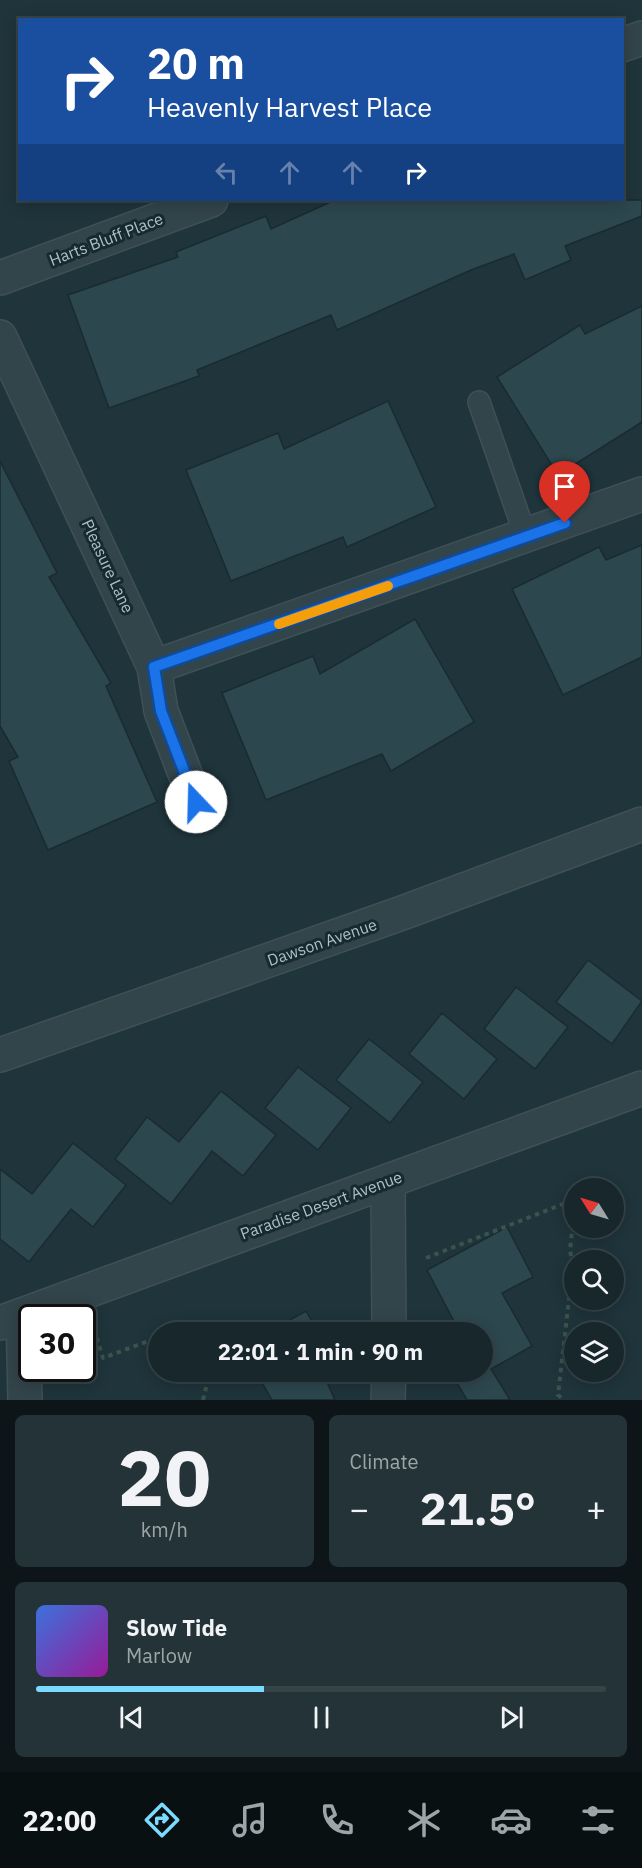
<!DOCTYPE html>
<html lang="en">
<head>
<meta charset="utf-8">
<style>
	body { margin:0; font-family:"IBM Plex Sans",sans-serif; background:#243338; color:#f1f3f6; height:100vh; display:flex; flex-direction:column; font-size:22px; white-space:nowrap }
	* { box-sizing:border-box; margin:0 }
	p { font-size:20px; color:#9ea5a9 }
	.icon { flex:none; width:33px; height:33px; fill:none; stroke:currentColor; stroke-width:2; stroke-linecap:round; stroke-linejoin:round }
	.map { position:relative; height:1400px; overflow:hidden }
	.panel { display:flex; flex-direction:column; gap:15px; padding:15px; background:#0d1518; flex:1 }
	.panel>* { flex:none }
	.hud { position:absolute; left:18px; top:18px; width:606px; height:183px; border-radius:0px; box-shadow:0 3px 15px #0003,0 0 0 2px #364448; background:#1a4fa0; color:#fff; overflow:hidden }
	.needle { width:39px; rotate:307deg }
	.fabs { position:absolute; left:564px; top:1178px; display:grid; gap:12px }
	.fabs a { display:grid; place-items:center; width:60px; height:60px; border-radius:50%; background:#17272c; box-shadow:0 3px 15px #0003,0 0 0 2px #364448; font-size:30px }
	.speed { position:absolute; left:18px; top:1304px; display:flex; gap:12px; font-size:30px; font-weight:700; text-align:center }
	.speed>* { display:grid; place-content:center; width:78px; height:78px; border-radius:50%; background:#17272c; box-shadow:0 3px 15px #0003,0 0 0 2px #364448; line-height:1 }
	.speed .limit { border:3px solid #111; border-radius:9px; background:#fff; color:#111 }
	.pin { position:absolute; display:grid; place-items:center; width:51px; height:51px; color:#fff; margin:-62px -26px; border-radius:50% 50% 50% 0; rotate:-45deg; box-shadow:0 0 6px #0007 }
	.pin .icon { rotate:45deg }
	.me { position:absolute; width:66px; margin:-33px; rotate:339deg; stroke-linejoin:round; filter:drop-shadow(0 0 4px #0008) }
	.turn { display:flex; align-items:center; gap:21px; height:126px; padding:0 30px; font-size:27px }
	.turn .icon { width:78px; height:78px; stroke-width:2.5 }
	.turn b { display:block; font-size:42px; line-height:51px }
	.lanes { display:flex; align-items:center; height:57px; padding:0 30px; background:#0003; justify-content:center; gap:30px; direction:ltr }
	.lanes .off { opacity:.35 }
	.big { font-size:45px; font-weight:700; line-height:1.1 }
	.panel .widget { flex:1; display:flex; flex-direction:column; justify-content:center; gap:9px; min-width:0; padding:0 21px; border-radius:9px; background:#243338 }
	.panel .dial { align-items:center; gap:0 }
	.dial b { font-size:78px; line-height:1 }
	.song { display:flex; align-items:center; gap:18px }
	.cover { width:72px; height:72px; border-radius:9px; background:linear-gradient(135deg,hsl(220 70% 55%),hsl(300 70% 35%)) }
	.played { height:6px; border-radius:3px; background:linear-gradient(90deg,#7adaff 40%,#364448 40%) }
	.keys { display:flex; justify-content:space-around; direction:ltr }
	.heat { display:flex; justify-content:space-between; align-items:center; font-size:33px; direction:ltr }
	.panel .tiles { flex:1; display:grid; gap:15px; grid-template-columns:1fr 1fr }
	.widget:last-child { grid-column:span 2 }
	.trip { position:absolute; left:148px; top:1322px; width:345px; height:60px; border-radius:30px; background:#17272c; box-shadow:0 3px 15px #0003,0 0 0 2px #364448; font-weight:700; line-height:60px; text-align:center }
	.tab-bar { display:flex; height:96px; justify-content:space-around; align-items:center; background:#091012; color:#9ea5a9 }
	.tab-bar .icon { width:42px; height:42px }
	.tab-bar .selected { color:#7adaff }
	.tab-bar b { font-size:27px; color:#f1f3f6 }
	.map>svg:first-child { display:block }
	.building { fill:#2d474f; stroke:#1a2b31; stroke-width:1.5 }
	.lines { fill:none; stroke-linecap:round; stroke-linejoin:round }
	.service-casing { stroke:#3f5057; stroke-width:24 }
	.minor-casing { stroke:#3f5057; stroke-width:36 }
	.tertiary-casing { stroke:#3f5057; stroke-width:36 }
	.path { stroke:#39544d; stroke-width:4; stroke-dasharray:4.5 4.5; stroke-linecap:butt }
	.service { stroke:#32454b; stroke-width:21 }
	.minor { stroke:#32454b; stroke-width:33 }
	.tertiary { stroke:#32454b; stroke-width:33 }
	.route-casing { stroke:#114b97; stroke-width:15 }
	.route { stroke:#1a73e8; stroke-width:10 }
	.slow { stroke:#f59e0b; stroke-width:10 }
	.labels { text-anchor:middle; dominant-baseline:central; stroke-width:6; stroke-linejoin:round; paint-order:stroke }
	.street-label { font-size:16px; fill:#adc0c7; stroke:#18292f }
</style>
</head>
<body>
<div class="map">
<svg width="642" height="1400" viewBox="0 0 642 1400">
	<rect width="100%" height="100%" fill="#1f343b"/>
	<g class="building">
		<path d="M 335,200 L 642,200 L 642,216 L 565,246 L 571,260 L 525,280 L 514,254 L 471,270 L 337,330 L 331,315 L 197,370 L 199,376 L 109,408 L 68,295 L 178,257 L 176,252 L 266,216 L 271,229 Z"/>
		<path d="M 642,306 L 642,422 L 558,475 L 497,377 L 580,325 L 585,334 Z"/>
		<path d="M 388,401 L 436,507 L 347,547 L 343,537 L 231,581 L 186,470 L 278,433 L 284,449 Z"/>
		<path d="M 0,461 L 57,573 L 49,577 L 111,683 L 106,686 L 157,802 L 48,850 L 9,761 L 18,757 L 0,726 Z"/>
		<path d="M 642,545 L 642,657 L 563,695 L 512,589 L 599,547 L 606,560 Z"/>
		<path d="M 415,619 L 474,722 L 391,771 L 382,754 L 266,800 L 222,693 L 313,656 L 320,674 Z"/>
		<path d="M 588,960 L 642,1001 L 612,1044 L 556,1002 Z"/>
		<path d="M 516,987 L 568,1027 L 535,1069 L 484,1029 Z"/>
		<path d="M 442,1013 L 497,1059 L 464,1099 L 409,1054 Z"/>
		<path d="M 369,1039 L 423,1082 L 390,1123 L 336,1080 Z"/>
		<path d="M 298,1067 L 351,1108 L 318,1150 L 265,1108 Z"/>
		<path d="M 221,1091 L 276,1135 L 243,1176 L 212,1151 L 171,1204 L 115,1159 L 147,1117 L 179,1142 Z"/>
		<path d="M 73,1143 L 126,1185 L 93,1227 L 71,1209 L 29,1262 L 0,1239 L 0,1169 L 32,1194 Z"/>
		<path d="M 507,1227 L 533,1277 L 502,1293 L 532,1346 L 491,1369 L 510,1400 L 467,1400 L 450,1371 L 483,1371 L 483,1332 L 452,1332 L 458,1329 L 427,1270 Z"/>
		<path d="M 306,1311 L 318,1332 L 268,1332 Z"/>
		<path d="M 255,1371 L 322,1371 L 335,1400 L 272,1400 Z"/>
	</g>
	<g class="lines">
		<g class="service-casing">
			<path id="service" d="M 479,402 L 526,537"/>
		</g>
		<g class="minor-casing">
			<g id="minor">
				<path d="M 622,45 L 642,38"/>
				<path d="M 0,278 L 211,200"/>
				<path d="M 0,337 L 154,667 L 161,711 L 196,802"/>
				<path d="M 154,667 L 642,494"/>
				<path d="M 388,1181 L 389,1332"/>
				<path d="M 23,1315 L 25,1400"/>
				<path d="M 0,1323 L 642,1088"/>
				<path d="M 388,1400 L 389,1371"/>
			</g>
		</g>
		<g class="tertiary-casing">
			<path id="tertiary" d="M 0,1055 L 402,913 L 642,824"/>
		</g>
		<g class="path">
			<path d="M 426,1258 L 563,1204 L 573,1220 L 570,1251 L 573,1264 L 558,1395 L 564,1400"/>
			<path d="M 94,1329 L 103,1358 L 159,1337"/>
			<path d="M 173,1332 L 178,1332"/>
			<path d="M 203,1400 L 208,1380 L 205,1371"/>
		</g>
		<use href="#service" class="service"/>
		<use href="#minor" class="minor"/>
		<use href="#tertiary" class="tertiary"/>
	</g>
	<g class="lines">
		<g class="route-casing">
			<path id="route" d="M 196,802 L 161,711 L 154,667 L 565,523"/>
		</g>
		<use href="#route" class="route"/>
		<path class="slow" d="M 279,624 L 388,586"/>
	</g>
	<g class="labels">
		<g class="street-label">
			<text transform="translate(106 239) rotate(-21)">Harts Bluff Place</text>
			<text transform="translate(108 566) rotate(65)">Pleasure Lane</text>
			<text transform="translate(322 942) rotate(-19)">Dawson Avenue</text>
			<text transform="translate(321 1205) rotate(-20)">Paradise Desert Avenue</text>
		</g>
	</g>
</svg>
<div class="fabs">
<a><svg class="needle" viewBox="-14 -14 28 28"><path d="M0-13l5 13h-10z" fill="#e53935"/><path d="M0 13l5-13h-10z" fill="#9ea5a9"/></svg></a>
<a><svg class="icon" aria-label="search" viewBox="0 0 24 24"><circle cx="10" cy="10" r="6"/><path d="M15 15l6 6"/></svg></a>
<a><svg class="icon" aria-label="layers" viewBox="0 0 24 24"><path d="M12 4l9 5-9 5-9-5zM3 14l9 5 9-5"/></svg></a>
</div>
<div class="speed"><div class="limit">30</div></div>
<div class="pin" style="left:565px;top:523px;background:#d93025"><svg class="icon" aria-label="arrive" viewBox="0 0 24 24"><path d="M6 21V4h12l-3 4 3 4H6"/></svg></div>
<svg class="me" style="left:196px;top:802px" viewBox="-20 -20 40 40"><circle r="19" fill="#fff"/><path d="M0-13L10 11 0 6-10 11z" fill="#1a73e8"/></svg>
<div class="trip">22:01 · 1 min · 90 m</div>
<div class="hud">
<div class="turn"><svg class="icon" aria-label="right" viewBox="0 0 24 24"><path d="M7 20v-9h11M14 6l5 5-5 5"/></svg><div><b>20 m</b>Heavenly Harvest Place</div></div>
<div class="lanes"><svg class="icon off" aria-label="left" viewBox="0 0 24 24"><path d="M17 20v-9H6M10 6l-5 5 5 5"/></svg><svg class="icon off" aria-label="ahead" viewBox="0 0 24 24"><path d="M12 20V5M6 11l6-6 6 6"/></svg><svg class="icon off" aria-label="ahead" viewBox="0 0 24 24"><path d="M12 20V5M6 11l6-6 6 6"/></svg><svg class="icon" aria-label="right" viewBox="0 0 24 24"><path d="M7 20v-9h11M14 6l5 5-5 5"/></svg></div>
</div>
</div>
<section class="panel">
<div class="tiles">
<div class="widget dial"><b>20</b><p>km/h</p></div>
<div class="widget"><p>Climate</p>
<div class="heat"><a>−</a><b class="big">21.5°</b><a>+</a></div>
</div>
<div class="widget">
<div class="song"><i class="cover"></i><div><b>Slow Tide</b><p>Marlow</p></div></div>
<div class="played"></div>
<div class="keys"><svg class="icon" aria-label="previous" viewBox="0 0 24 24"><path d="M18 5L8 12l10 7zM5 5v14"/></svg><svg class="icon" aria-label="pause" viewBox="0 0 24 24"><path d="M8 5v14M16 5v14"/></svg><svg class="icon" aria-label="next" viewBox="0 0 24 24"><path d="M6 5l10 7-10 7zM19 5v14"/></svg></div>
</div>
</div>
</section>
<nav class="tab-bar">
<b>22:00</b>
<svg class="icon selected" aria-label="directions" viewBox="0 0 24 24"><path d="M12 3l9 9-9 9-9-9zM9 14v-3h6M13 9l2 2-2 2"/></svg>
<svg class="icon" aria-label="music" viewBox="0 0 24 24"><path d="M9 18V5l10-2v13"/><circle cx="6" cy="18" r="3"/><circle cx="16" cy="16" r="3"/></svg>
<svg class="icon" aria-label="phone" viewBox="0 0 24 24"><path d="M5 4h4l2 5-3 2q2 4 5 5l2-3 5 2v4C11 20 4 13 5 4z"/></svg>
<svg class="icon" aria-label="climate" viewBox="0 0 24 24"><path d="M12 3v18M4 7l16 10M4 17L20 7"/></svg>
<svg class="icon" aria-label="car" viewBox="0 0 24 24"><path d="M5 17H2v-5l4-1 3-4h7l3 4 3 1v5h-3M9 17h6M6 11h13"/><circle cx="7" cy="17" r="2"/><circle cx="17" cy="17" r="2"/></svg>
<svg class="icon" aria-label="filters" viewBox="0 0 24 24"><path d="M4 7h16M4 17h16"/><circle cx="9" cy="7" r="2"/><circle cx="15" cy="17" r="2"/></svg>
</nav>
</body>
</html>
